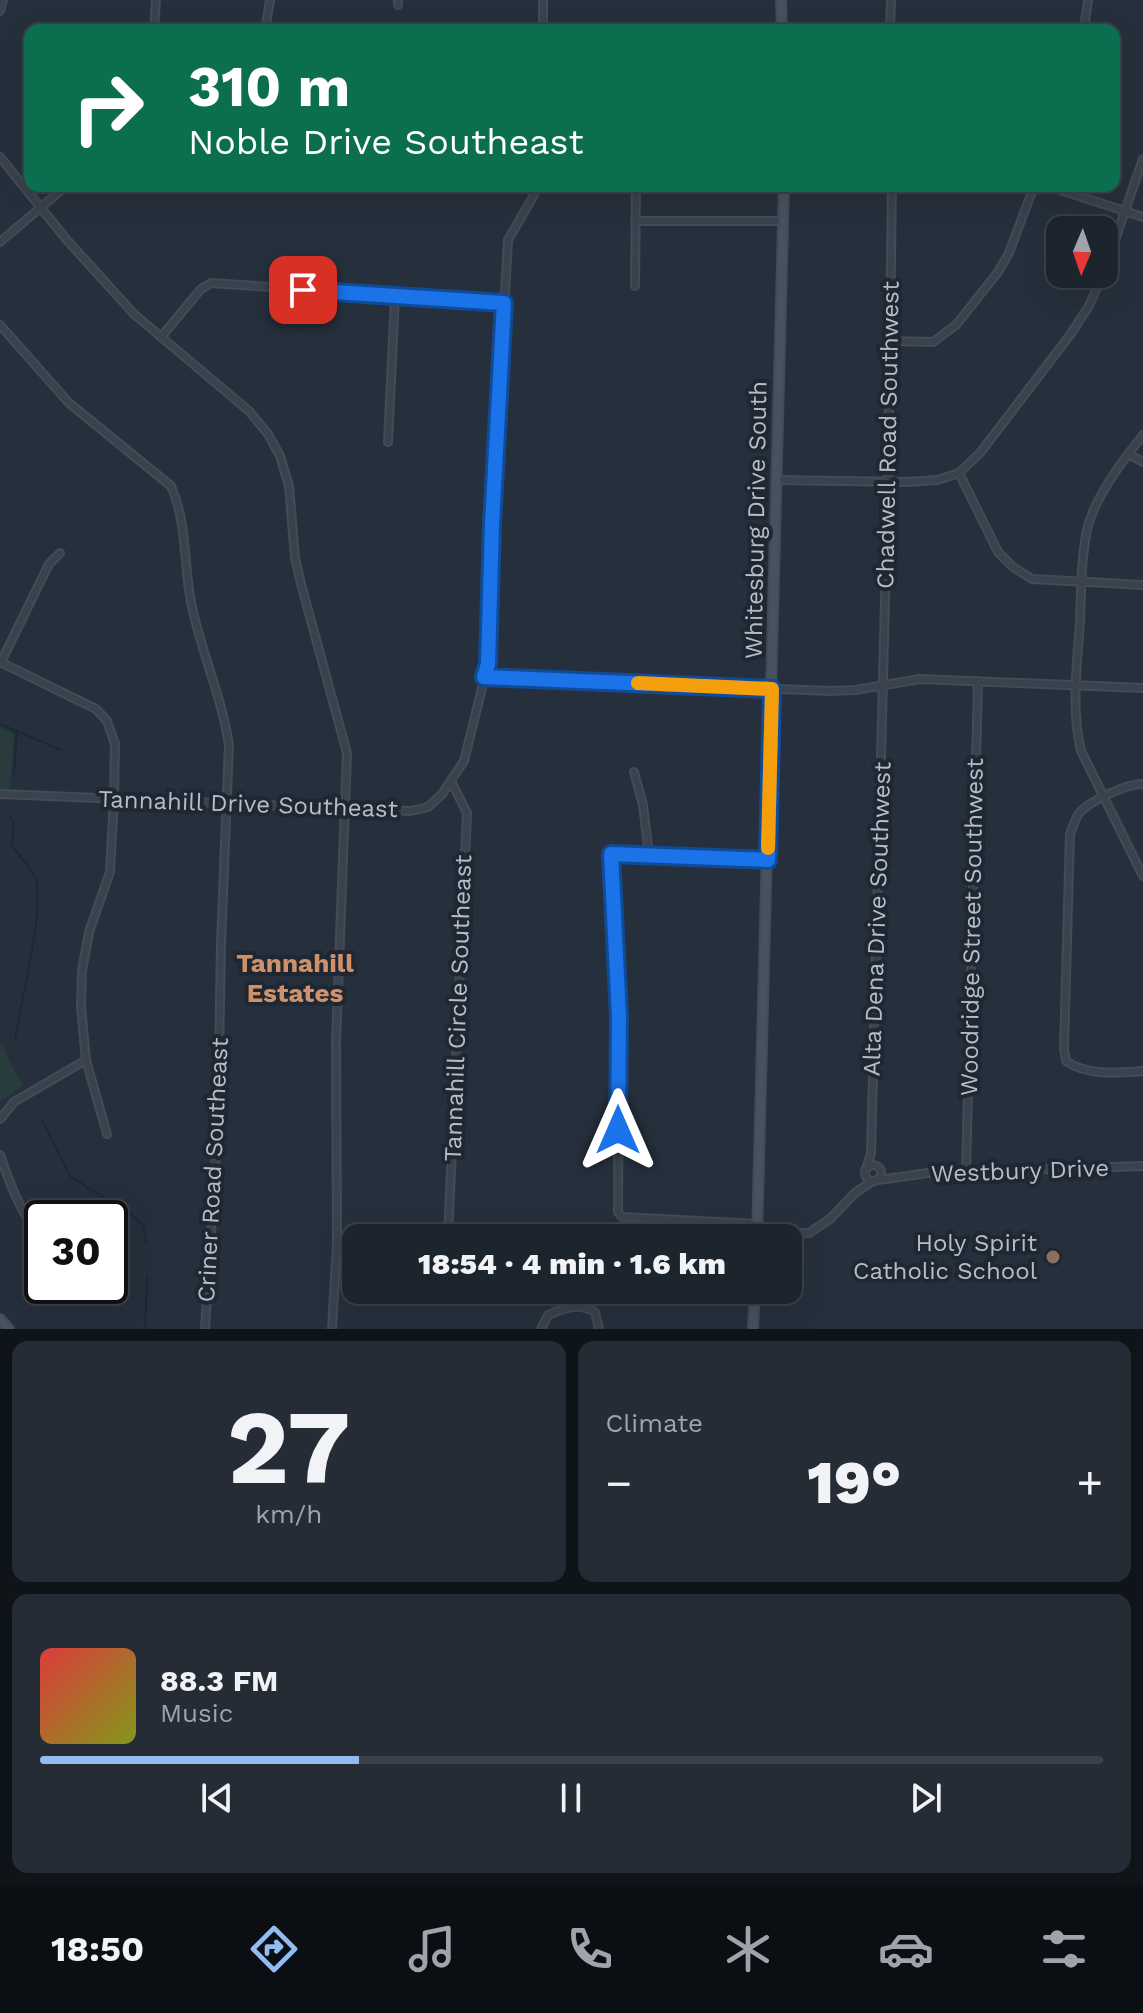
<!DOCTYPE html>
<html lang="en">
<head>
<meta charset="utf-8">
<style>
	body { margin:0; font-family:"Work Sans",sans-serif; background:#252c35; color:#f1f3f6; height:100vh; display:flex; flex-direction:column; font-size:30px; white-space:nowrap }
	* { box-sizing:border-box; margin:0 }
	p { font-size:26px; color:#a0a4aa }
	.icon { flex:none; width:44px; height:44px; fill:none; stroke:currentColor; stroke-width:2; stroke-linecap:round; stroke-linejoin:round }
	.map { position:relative; height:1329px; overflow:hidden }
	.details { display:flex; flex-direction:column; gap:12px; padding:12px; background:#0f1419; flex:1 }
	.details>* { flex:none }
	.banner { position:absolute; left:24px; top:24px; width:1096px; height:168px; border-radius:16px; box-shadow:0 8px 32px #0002,0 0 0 2px #3a4149; background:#0b6e4f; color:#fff; overflow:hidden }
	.needle { width:52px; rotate:182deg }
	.tools { position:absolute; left:1046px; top:216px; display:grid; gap:16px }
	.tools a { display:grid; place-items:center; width:72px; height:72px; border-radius:16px; background:#1c242d; box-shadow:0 8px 32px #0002,0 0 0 2px #3a4149; font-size:40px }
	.speed { position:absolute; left:24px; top:1200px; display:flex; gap:16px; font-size:40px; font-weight:700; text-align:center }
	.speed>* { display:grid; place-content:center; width:104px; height:104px; border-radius:50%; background:#1c242d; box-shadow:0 8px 32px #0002,0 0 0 2px #3a4149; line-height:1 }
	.speed .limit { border:4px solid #111; border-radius:12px; background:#fff; color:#111 }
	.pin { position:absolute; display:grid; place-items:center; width:68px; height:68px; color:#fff; margin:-34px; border-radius:16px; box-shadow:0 4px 12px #0006 }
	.me { position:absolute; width:88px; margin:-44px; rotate:0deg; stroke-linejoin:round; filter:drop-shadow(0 0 6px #0008) }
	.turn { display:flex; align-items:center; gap:28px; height:168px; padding:0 32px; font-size:36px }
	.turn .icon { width:104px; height:104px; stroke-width:2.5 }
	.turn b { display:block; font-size:56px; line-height:68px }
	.big { font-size:60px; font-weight:800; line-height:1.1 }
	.details .widget { flex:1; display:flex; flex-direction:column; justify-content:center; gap:12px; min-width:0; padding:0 28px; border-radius:16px; background:#252c35 }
	.details .dial { align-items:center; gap:0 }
	.dial b { font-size:104px; line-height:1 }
	.song { display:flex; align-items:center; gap:24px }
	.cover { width:96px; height:96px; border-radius:12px; background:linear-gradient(135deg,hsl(0 70% 55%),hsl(70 70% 35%)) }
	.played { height:8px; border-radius:4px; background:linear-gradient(90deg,#91bbf1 30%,#3a4149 30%) }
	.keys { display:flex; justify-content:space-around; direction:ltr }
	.heat { display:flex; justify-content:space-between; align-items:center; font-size:44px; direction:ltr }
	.details .tiles { flex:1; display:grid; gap:12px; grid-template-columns:1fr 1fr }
	.widget:last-child { grid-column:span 2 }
	.trip { position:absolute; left:342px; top:1224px; width:460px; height:80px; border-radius:16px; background:#1c242d; box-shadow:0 8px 32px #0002,0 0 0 2px #3a4149; font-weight:800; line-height:80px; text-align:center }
	.tab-bar { display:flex; height:128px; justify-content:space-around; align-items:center; background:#0b0e12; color:#a0a4aa }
	.tab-bar .icon { width:56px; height:56px }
	.tab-bar .on { color:#91bbf1 }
	.tab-bar b { font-size:36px; color:#f1f3f6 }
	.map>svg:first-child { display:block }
	.green { fill:#283c3d }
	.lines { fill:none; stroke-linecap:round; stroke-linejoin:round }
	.stream { stroke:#19283a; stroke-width:2 }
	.street-casing { stroke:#424b56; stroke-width:10 }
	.secondary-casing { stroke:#424b56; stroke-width:12 }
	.street { stroke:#39424d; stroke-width:6 }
	.secondary { stroke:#48525f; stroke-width:8 }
	.route-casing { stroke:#114b97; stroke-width:20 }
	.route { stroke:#1a73e8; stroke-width:14 }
	.slow { stroke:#f59e0b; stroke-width:14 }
	.education-dot { fill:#8d6e63; stroke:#1e2732; stroke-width:3 }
	.labels { text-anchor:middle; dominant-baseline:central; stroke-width:8; stroke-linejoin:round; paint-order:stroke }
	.street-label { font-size:24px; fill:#b5bdc8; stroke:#1e2732 }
	.poi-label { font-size:24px; fill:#b5bdc8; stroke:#1e2732; text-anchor:end }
	.neighbourhood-label { font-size:26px; font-weight:bold; fill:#ce916a; stroke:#1e2732 }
</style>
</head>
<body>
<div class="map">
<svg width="1143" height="1329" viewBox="0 0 1143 1329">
	<rect width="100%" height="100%" fill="#26303c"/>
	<g class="green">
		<path d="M 0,727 L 14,734 L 10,789 L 0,789 Z"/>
		<path d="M 0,1045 L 3,1045 L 9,1061 L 23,1085 L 0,1102 Z"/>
	</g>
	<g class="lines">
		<g class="stream">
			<path d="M 0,724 L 61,750"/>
			<path d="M 14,775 L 17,732"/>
			<path d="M 10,817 L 14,822 L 12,845 C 18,856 33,868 36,880 C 44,914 21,1001 15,1039"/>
			<path d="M 42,1119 L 71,1177 L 136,1218 L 143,1226 L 146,1243"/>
			<path d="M 145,1329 L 147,1277"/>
		</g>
		<g class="street-casing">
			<g id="street">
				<path d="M 398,5 L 398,0"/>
				<path d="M 0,11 L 3,0"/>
				<path d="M 154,30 L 156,0"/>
				<path d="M 265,30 L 270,0"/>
				<path d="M 543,30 L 543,0"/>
				<path d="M 890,30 L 891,0"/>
				<path d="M 1084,30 L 1088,0"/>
				<path d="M 0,157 L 66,239 L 134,314 L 249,411 L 268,434 L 280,456 L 289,486 L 295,558 L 301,584 L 347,753 L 336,1043 L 337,1243 L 332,1329"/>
				<path d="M 1048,186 L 1143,217"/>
				<path d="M 635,221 L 783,221"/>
				<path d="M 0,242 L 66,186"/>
				<path d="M 1104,272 L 1143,159"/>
				<path d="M 635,286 L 636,186"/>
				<path d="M 0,325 L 69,403 L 171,486 C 188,524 183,567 192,607 C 202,654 222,698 229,745 L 221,943 L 218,1120 L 205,1329"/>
				<path d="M 161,337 L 201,289 L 211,283 L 504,303"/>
				<path d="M 891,341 L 933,342 L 956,325 L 998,272 L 1009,253 L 1034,186"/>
				<path d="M 1143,435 C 1123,460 1094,498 1087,530 C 1081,559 1081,592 1080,622 C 1077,664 1071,710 1081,751 L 1143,876"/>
				<path d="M 388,442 L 395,297"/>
				<path d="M 1128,454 L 1143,462"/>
				<path d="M 959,473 L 998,552 L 1013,567 L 1032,579 L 1143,585"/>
				<path d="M 777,480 L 907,482 L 937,480 L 959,473 L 980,453 L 1070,335 L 1089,306 L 1103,274"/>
				<path d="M 0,662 L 96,709 L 107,721 L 115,744 L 114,799 L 110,872 L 89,932 L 82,971 L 81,1007 L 86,1060 L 107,1134"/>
				<path d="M 1,662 L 49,564 L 60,553"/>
				<path d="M 484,677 L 829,691 L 855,690 L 920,679 L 1143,688"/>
				<path d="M 634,772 L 643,805 L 649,855"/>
				<path d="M 1143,784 C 1128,783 1085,803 1078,815 C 1074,821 1073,828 1070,834 L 1064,1049 L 1066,1061 C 1087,1076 1118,1073 1143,1071"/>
				<path d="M 0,794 L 411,811 L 428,807 L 442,794 L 464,761 L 488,664 L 492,524 L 508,240 L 534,195 L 534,186"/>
				<path d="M 0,1119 L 14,1102 L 86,1060"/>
				<path d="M 0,1155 C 10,1184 21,1215 42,1238"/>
				<circle cx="873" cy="1173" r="8"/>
				<path d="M 866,1170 L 871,1153 L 888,482 L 892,186"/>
				<path d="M 966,1173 L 978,681"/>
				<path d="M 878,1180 L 928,1173 L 1143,1166"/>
				<path d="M 757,1224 L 622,1217 L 618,1212 L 619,1017 L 611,854 L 768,860"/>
				<path d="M 757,1235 L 809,1233 L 830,1219 L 856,1192 L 873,1181"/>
				<path d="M 448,1238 L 467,813 L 451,781"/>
				<path d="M 541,1329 L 548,1315 C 565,1308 578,1302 595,1312 L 599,1329"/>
			</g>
		</g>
		<g class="secondary-casing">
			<g id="secondary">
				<path d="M 781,0 L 782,30"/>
				<path d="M 757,1238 L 784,186"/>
				<path d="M 0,1319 L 9,1329"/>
				<path d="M 753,1329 L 755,1290"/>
			</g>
		</g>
		<use href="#street" class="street"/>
		<use href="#secondary" class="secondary"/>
	</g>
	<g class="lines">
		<g class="route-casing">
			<path id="route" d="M 303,290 L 504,303 L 492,524 L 488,664 L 484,677 L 772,689 L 768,860 L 611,854 L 619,1017 L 618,1130"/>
		</g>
		<use href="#route" class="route"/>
		<path class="slow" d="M 638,683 L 772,689 L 768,848"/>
	</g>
	<circle class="education-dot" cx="1053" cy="1257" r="8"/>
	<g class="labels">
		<g class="street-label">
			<text transform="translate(888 435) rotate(-89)">Chadwell Road Southwest</text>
			<text transform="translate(756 520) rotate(-89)">Whitesburg Drive South</text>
			<text transform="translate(248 804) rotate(2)">Tannahill Drive Southeast</text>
			<text transform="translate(877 919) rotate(-88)">Alta Dena Drive Southwest</text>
			<text transform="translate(972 927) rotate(-89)">Woodridge Street Southwest</text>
			<text transform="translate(458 1008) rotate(-88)">Tannahill Circle Southeast</text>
			<text transform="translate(213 1170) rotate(-87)">Criner Road Southeast</text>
			<text transform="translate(1020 1171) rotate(-2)">Westbury Drive</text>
		</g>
		<g class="poi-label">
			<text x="1037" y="1243">Holy Spirit<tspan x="1037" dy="28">Catholic School</tspan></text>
		</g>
		<g class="neighbourhood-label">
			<text x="295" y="963">Tannahill<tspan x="295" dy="30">Estates</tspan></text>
		</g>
	</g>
</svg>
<div class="tools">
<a><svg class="needle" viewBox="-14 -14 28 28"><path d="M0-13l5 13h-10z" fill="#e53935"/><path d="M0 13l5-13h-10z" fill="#a0a4aa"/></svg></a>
</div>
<div class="speed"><div class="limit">30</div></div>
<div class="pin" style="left:303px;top:290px;background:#d93025"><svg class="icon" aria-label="arrive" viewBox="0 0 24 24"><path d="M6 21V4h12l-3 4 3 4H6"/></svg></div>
<svg class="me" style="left:618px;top:1130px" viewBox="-20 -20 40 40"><path d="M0-17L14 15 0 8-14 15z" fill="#1a73e8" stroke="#fff" stroke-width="4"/></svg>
<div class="trip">18:54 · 4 min · 1.6 km</div>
<div class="banner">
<div class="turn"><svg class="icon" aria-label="right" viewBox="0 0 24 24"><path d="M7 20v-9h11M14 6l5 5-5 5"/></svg><div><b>310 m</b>Noble Drive Southeast</div></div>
</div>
</div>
<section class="details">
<div class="tiles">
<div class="widget dial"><b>27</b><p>km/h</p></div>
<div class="widget"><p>Climate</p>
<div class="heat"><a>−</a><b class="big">19°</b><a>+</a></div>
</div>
<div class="widget">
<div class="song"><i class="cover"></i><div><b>88.3 FM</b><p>Music</p></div></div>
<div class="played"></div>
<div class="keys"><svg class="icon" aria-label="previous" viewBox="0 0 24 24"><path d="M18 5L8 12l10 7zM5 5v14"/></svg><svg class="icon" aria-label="pause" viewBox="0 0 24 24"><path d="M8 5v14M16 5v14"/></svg><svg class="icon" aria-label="next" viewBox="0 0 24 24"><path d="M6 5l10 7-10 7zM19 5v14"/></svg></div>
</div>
</div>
</section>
<nav class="tab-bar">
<b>18:50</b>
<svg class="icon on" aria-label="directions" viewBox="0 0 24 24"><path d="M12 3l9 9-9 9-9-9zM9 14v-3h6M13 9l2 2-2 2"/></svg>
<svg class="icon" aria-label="music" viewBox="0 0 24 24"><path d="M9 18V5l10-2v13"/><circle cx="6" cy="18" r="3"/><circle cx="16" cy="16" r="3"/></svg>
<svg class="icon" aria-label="phone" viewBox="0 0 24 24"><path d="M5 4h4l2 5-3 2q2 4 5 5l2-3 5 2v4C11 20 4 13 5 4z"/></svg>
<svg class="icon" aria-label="climate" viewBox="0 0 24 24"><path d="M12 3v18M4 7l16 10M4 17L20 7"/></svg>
<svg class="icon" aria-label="car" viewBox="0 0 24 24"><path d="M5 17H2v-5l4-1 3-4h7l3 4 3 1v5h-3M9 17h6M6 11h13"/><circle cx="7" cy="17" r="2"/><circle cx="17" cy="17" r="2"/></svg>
<svg class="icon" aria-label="filters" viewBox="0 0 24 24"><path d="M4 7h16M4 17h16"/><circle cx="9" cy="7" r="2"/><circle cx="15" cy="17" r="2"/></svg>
</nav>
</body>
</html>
